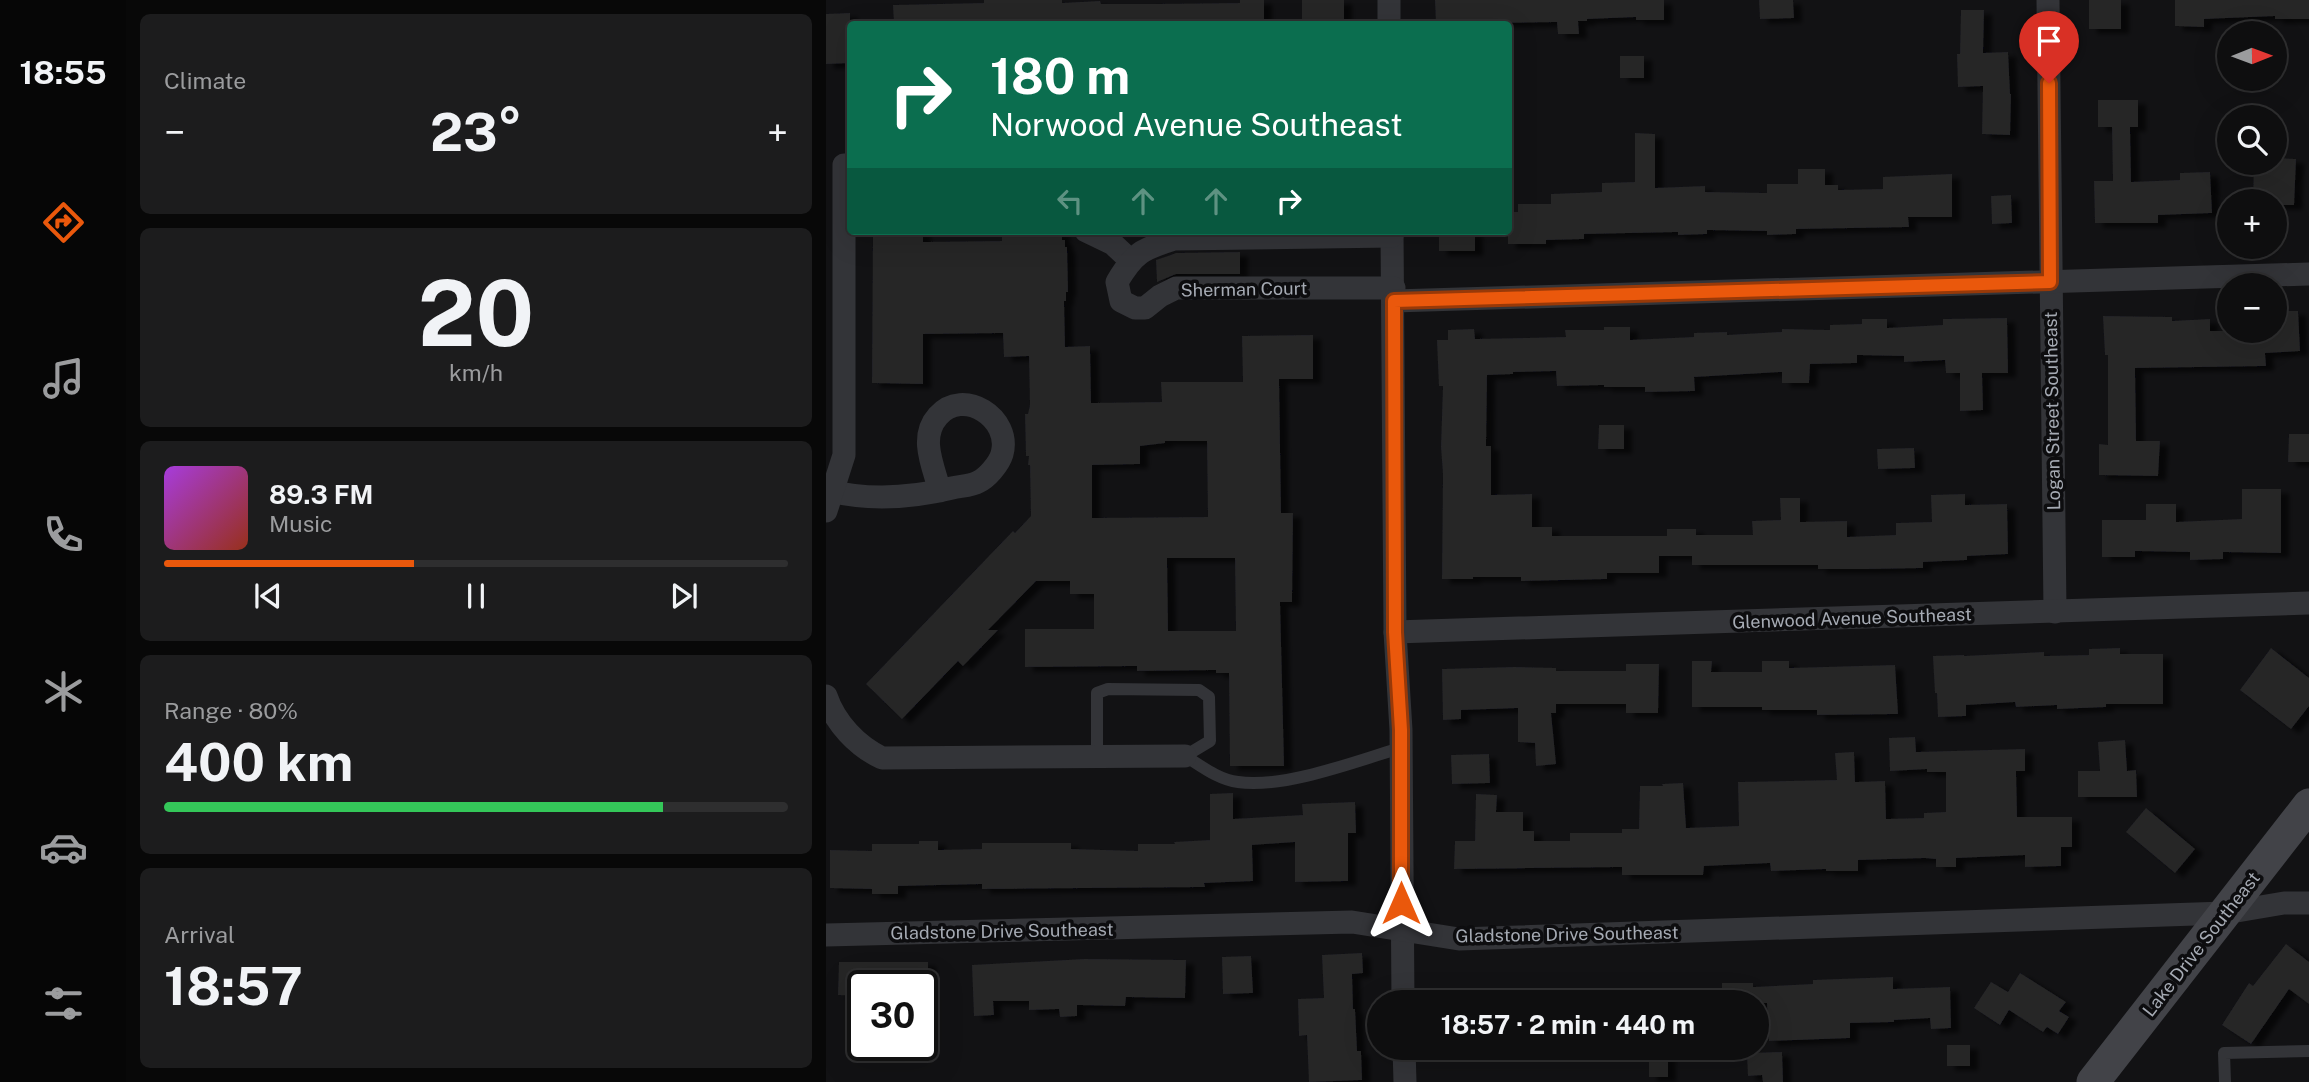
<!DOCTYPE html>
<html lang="en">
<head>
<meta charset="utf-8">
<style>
	body { margin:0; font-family:"Public Sans",sans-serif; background:#1c1c1d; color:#f1f3f6; height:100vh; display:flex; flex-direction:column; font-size:26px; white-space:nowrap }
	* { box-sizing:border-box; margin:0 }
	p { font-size:23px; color:#9b9c9e }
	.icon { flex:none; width:38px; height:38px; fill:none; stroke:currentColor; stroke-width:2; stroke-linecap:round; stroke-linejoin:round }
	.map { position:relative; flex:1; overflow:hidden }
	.side { display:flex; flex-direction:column; gap:14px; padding:14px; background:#080808; width:700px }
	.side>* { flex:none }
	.banner { position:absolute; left:21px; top:21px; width:665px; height:214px; border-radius:7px; box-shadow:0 7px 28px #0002,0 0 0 2px #2e2e2f; background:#0b6e4f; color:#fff; overflow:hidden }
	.needle { width:46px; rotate:89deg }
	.controls { position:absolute; left:1391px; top:21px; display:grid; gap:14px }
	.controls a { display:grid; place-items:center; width:70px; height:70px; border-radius:50%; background:#0e0e0f; box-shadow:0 7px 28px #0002,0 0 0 2px #2e2e2f; font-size:35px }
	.speed { position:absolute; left:21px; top:970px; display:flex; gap:14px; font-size:35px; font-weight:700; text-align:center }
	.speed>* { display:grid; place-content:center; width:91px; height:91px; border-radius:50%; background:#0e0e0f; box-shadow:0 7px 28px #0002,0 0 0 2px #2e2e2f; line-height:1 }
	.speed .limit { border:4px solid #111; border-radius:10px; background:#fff; color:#111 }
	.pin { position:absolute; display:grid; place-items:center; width:60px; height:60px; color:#fff; margin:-72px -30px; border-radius:50% 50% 50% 0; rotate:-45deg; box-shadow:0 0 7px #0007 }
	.pin .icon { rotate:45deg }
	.me { position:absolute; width:77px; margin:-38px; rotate:0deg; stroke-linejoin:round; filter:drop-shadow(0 0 5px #0008) }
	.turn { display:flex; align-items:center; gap:24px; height:147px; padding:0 28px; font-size:32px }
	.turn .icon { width:91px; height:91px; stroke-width:2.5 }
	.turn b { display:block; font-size:49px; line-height:60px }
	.lanes { display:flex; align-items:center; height:66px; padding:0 28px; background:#0003; justify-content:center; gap:35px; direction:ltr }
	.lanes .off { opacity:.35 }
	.big { font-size:52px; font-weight:700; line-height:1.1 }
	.side .card { flex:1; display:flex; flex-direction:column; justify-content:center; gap:10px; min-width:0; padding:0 24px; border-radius:10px; background:#1c1c1d }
	.side .dial { align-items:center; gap:0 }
	.dial b { font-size:91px; line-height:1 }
	.song { display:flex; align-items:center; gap:21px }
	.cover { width:84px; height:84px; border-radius:10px; background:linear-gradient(135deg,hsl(280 70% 55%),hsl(10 70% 35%)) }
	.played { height:7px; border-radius:4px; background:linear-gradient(90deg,#ea580c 40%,#2e2e2f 40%) }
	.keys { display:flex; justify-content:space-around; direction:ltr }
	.heat { display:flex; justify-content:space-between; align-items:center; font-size:38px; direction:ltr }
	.charge { height:10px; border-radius:5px; background:linear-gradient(90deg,#34c759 80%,#2e2e2f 0) }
	.trip { position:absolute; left:541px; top:990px; width:402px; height:70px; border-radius:35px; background:#0e0e0f; box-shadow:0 7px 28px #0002,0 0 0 2px #2e2e2f; font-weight:700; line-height:70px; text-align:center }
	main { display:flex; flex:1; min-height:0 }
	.dock { display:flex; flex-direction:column; width:126px; justify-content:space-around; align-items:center; background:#060606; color:#9b9c9e }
	.dock .icon { width:49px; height:49px }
	.dock .active { color:#ea580c }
	.dock b { font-size:32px; color:#f1f3f6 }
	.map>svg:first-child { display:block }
	.building { fill:#252528; fill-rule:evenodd; filter:url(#shadow) }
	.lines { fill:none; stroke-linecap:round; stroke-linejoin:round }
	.lane { stroke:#333438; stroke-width:12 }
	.street { stroke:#333438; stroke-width:23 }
	.secondary { stroke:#424348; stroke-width:33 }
	.route-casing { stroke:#983908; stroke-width:18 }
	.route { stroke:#ea580c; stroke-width:12 }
	.labels { text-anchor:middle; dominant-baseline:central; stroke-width:7; stroke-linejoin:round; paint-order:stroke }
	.street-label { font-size:18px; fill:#a5aab3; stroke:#0d0d0f }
</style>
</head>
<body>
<main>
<nav class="dock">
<b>18:55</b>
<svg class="icon active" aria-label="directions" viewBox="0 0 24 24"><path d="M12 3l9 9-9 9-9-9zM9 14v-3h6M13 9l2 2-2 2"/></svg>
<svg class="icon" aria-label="music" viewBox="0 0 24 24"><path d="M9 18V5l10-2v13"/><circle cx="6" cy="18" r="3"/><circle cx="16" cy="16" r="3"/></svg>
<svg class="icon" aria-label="phone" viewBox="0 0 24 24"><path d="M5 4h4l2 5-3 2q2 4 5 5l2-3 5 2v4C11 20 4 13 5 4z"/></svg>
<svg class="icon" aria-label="climate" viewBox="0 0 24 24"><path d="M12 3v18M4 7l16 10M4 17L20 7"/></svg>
<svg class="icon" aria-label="car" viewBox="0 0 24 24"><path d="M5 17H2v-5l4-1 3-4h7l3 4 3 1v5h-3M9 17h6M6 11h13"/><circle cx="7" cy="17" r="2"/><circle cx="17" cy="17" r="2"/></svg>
<svg class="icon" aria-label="filters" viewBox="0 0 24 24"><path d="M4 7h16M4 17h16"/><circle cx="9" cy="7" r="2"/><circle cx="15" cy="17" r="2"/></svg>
</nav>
<section class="side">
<div class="card"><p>Climate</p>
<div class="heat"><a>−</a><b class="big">23°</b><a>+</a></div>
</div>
<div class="card dial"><b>20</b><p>km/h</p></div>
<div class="card">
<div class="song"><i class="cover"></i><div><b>89.3 FM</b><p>Music</p></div></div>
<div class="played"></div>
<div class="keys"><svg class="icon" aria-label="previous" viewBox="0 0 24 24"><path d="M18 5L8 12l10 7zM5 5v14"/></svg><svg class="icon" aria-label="pause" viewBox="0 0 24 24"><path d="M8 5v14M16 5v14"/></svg><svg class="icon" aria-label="next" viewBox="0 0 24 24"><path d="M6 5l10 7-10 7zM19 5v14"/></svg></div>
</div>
<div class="card"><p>Range · 80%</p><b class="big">400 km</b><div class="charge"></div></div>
<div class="card"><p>Arrival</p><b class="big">18:57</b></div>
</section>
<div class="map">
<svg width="1483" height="1082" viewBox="0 0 1483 1082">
	<defs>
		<filter id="shadow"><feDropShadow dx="8" dy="4.5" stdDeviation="2" flood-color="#0009"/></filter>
	</defs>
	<rect width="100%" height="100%" fill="#121214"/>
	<g class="building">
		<path d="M 158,0 L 236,0 L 236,3 L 274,1 L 275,4 L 328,4 L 414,3 L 414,0 L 438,0 L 438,24 L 68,24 L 67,5 L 158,3 Z"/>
		<rect x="476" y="0" width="42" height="21"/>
		<path d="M 609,0 L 838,0 L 838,20 L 810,20 L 810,17 L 761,19 L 761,21 L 752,21 L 753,34 L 732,34 L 731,22 L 610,24 Z"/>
		<path d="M 933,0 L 967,0 L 968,18 L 934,19 Z"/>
		<rect x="1263" y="0" width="32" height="29"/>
		<path d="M 1349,0 L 1483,0 L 1483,19 L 1449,19 L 1449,16 L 1378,19 L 1378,27 L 1349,26 Z"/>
		<path d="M 1135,10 L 1158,10 L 1157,53 L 1182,52 L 1184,94 L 1185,94 L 1184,135 L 1156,134 L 1157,86 L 1132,87 L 1131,54 L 1134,54 Z"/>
		<path d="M 24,13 L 24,63 L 0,64 L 0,14 Z"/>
		<rect x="794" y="56" width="24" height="22"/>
		<path d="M 1272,100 L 1312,100 L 1312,127 L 1304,127 L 1305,182 L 1354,180 L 1354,173 L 1384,172 L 1386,213 L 1332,215 L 1332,223 L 1269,223 L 1268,181 L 1287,181 L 1286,127 L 1272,127 Z"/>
		<path d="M 809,133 L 829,134 L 829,188 L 879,186 L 879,192 L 941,193 L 941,184 L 972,184 L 972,169 L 999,169 L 999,185 L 1012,185 L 1012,190 L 1057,189 L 1057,177 L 1126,174 L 1126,217 L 1082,217 L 1083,227 L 970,229 L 970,234 L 941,235 L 941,231 L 881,230 L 881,234 L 852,235 L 852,232 L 758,234 L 758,239 L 720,240 L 720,244 L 682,244 L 682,212 L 692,212 L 692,204 L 725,204 L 725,194 L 776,192 L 776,183 L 809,182 Z"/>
		<path d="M 1449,158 L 1470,159 L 1468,205 L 1449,205 L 1449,201 L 1427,201 L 1428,163 L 1449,163 Z"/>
		<path d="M 1185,195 L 1186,223 L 1166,224 L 1165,196 Z"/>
		<path d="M 47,231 L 97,231 L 97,242 L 176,241 L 176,231 L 236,231 L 236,240 L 239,240 L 239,247 L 241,247 L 242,292 L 240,292 L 240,301 L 238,301 L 239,347 L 264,346 L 265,403 L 336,402 L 335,382 L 417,382 L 416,336 L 487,335 L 487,379 L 453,379 L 455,513 L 467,513 L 466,602 L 454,602 L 458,766 L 404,766 L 403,673 L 390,673 L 390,670 L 311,671 L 311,666 L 199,667 L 199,629 L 268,629 L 268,594 L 244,594 L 244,581 L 210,581 L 162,630 L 172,630 L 137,666 L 132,661 L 76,719 L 40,684 L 187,531 L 189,533 L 205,516 L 204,465 L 202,465 L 203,456 L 200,456 L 199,414 L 202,414 L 204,405 L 203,356 L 178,357 L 177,333 L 97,334 L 97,384 L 46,383 ZM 339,441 L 381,441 L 382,517 L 266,518 L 266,465 L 314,464 L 314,446 L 339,443 ZM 341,558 L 409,558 L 410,631 L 342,631 Z"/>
		<rect x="613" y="231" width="36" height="20"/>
		<path d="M 414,252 L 414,274 L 350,274 L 331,282 L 330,260 L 342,256 L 350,253 Z"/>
		<path d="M 1449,311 L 1472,311 L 1474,351 L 1439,353 L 1440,366 L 1309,368 L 1310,441 L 1334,441 L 1332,476 L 1273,475 L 1273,444 L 1282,445 L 1282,355 L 1279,355 L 1277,316 L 1346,317 L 1346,321 L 1384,319 L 1384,331 L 1449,331 Z"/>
		<path d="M 1181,318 L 1182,373 L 1156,373 L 1157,410 L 1134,411 L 1134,373 L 1120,373 L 1119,360 L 1078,362 L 1078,356 L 1031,355 L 1031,363 L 984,364 L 983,383 L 956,383 L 956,372 L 868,377 L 869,391 L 819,392 L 819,387 L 778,387 L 778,385 L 731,386 L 730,371 L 687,372 L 687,374 L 661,375 L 660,446 L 665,446 L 665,495 L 706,494 L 706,527 L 726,527 L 726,536 L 841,536 L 841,529 L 870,529 L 870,535 L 927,535 L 926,521 L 955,520 L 954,498 L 974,498 L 974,522 L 1021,521 L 1021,537 L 1070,535 L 1070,523 L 1106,522 L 1105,495 L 1139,494 L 1139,505 L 1181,504 L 1182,554 L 1141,556 L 1141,560 L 1097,562 L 1097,568 L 1041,569 L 992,569 L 992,565 L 866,565 L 866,556 L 833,556 L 833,573 L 781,573 L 781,579 L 695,581 L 695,577 L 647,577 L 647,579 L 616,579 L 617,474 L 615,447 L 617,386 L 613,386 L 611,340 L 622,340 L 622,330 L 648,329 L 649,339 L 699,338 L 740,337 L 739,330 L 778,330 L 778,327 L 804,327 L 804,340 L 868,337 L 868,333 L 901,332 L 901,335 L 956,332 L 956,329 L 1004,330 L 1004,325 L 1036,324 L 1036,319 L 1061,319 L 1061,328 L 1117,325 L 1117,319 Z"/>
		<path d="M 773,425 L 798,425 L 798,449 L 772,449 Z"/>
		<path d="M 1463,434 L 1483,434 L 1483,462 L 1462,462 Z"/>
		<path d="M 1088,448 L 1089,468 L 1052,469 L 1051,449 Z"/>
		<path d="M 1416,489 L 1455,489 L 1455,553 L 1397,552 L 1397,559 L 1364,560 L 1364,552 L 1309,551 L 1309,557 L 1276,557 L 1276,520 L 1320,520 L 1320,504 L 1350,504 L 1350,522 L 1416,519 Z"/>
		<path d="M 1294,648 L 1294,654 L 1337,654 L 1337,704 L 1280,704 L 1280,707 L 1231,709 L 1231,705 L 1190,707 L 1189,702 L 1140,705 L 1140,716 L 1112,717 L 1111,693 L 1109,693 L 1107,656 L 1138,655 L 1138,656 L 1218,652 L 1218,656 L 1263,655 L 1263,649 Z"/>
		<path d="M 1445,648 L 1483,678 L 1483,706 L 1465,729 L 1414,690 Z"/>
		<path d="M 866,661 L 886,661 L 885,672 L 936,672 L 936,661 L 963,661 L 963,668 L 1069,665 L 1072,714 L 991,715 L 991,710 L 936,710 L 936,707 L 866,707 Z"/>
		<path d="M 800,664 L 833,664 L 832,713 L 800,713 L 800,704 L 730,704 L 730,713 L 725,713 L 730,764 L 710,766 L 709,743 L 692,742 L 692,708 L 635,710 L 635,719 L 617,720 L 616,669 L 688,667 L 730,668 L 730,671 L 800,671 Z"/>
		<path d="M 1089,737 L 1090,752 L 1199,749 L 1199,771 L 1190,771 L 1191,817 L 1246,817 L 1246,847 L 1235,847 L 1235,866 L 1199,867 L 1199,855 L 1130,858 L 1130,867 L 1110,867 L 1110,859 L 1099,858 L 1032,860 L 1032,871 L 1000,871 L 1000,869 L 945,871 L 944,863 L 878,866 L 877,875 L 796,875 L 796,867 L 628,869 L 629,841 L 649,841 L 650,794 L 671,795 L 670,812 L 697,812 L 697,831 L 708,831 L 708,841 L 744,841 L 744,833 L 796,833 L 796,829 L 813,829 L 814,786 L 837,786 L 836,784 L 857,783 L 860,828 L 913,826 L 912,782 L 1011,780 L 1009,753 L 1028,752 L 1029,782 L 1059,781 L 1060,819 L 1098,818 L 1098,813 L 1120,812 L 1120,772 L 1101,772 L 1101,769 L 1064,771 L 1063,738 Z"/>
		<path d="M 1299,740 L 1301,771 L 1310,770 L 1311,797 L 1252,797 L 1252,771 L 1274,771 L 1272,742 Z"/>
		<path d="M 663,754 L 664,783 L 626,784 L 625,755 Z"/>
		<path d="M 407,793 L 407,819 L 477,815 L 476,804 L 529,802 L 530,833 L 522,833 L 522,881 L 469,882 L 469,842 L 426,845 L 427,881 L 378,883 L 379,887 L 156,889 L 156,884 L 72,886 L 72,894 L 46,894 L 46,889 L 4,888 L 4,850 L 46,851 L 46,844 L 93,844 L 93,841 L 112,841 L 112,850 L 156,849 L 156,843 L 245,843 L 245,849 L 312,851 L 312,844 L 349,844 L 348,842 L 384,840 L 384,794 Z"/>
		<path d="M 1320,808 L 1369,849 L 1349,873 L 1300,832 Z"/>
		<path d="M 1460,944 L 1483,962 L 1483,1004 L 1463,989 L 1425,1044 L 1396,1025 L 1423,983 L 1427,986 Z"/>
		<path d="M 536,953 L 537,973 L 526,974 L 527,1009 L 529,1009 L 531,1051 L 535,1051 L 536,1080 L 483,1082 L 481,1035 L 473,1036 L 472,999 L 498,998 L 496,955 Z"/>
		<path d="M 425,956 L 427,993 L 397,994 L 396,957 Z"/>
		<path d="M 259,959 L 360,960 L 359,998 L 300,997 L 299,1006 L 251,1005 L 251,1016 L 234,1017 L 233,1009 L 203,1010 L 203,1001 L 167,1001 L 168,1015 L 148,1016 L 146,965 Z"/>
		<path d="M 13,962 L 102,962 L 102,985 L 37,985 L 37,996 L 12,995 Z"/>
		<path d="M 1194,973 L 1240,1002 L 1233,1011 L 1243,1017 L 1232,1034 L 1221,1027 L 1217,1032 L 1183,1010 L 1174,1025 L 1148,1008 L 1165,982 L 1182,992 Z"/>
		<path d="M 1067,977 L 1067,989 L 1124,987 L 1125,1028 L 1105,1029 L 1104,1018 L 1068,1020 L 1068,1022 L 1024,1023 L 1024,1038 L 943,1041 L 941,1003 L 896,1003 L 896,983 L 927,983 L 927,987 L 987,984 L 987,980 Z"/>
		<rect x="1121" y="1045" width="23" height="21"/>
		<path d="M 956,1052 L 957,1082 L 937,1082 L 936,1075 L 922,1076 L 921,1053 Z"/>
		<path d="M 842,1053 L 842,1077 L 823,1077 L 823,1054 Z"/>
	</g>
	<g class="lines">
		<g class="lane">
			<path d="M 271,757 L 271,693 L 282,689 L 373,690 L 383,697 L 384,741 L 359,756 C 375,766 393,780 412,782 C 457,789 531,761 574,748"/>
			<path d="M 1399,1082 L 1398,1053 L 1483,1051"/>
		</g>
		<g class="street">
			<path d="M 563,0 L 563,24"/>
			<path d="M 1222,0 L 1229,612"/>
			<path d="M 260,231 L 287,244 L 304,260"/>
			<path d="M 566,231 L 569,632 L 575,730 L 577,1003"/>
			<path d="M 566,236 L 348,239 C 316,249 308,253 291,282 L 295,301 L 309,308 L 319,308 L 334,296 L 350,288 L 568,288"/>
			<path d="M 568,301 L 1483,274"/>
			<path d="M 0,490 C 42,501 85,498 126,488 C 134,486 145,486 152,482 C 161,478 173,464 176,454 C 186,418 137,387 112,416 C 93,437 107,466 114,491"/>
			<path d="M 0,511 L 18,455 L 18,165 L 24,165"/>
			<path d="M 569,632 L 1483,603"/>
			<path d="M 0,696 C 9,723 31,746 56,758 L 359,756"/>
			<path d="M 0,935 L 526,922 L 633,939 L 1399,913 L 1458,903 L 1483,903"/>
			<path d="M 578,1048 L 579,1082"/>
		</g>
		<path class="secondary" d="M 1267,1082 L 1483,805"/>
	</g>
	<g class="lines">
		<g class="route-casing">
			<path id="route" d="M 575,903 L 575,730 L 569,632 L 568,301 L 1224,282 L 1223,83"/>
		</g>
		<use href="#route" class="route"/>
	</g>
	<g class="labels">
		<g class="street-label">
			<text transform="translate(418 289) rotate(-1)">Sherman Court</text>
			<text transform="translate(1226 411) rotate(-91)">Logan Street Southeast</text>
			<text transform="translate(1026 618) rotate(-2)">Glenwood Avenue Southeast</text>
			<text transform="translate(176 931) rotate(-1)">Gladstone Drive Southeast</text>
			<text transform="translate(741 934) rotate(-1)">Gladstone Drive Southeast</text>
			<text transform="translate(1375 944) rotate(-52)">Lake Drive Southeast</text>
		</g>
	</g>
</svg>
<div class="controls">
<a><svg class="needle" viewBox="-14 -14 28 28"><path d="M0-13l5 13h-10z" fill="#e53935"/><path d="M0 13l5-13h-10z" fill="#9b9c9e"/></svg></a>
<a><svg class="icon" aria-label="search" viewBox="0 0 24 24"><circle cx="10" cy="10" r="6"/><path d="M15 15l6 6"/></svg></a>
<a>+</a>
<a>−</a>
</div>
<div class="speed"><div class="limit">30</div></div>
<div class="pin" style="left:1223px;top:83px;background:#d93025"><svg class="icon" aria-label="arrive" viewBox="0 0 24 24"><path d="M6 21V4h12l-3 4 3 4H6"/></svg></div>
<svg class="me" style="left:575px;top:903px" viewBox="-20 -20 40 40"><path d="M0-17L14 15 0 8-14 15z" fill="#ea580c" stroke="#fff" stroke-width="4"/></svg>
<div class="trip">18:57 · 2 min · 440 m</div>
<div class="banner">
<div class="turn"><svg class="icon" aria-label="right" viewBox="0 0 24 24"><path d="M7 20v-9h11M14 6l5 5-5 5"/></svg><div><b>180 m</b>Norwood Avenue Southeast</div></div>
<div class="lanes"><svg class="icon off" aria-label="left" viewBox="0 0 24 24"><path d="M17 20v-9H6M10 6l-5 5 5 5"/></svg><svg class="icon off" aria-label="ahead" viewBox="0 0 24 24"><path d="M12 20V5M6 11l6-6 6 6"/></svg><svg class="icon off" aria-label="ahead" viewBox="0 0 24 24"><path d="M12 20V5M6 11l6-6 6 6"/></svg><svg class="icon" aria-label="right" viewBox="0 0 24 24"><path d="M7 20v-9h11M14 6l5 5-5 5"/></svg></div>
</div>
</div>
</main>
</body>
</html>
